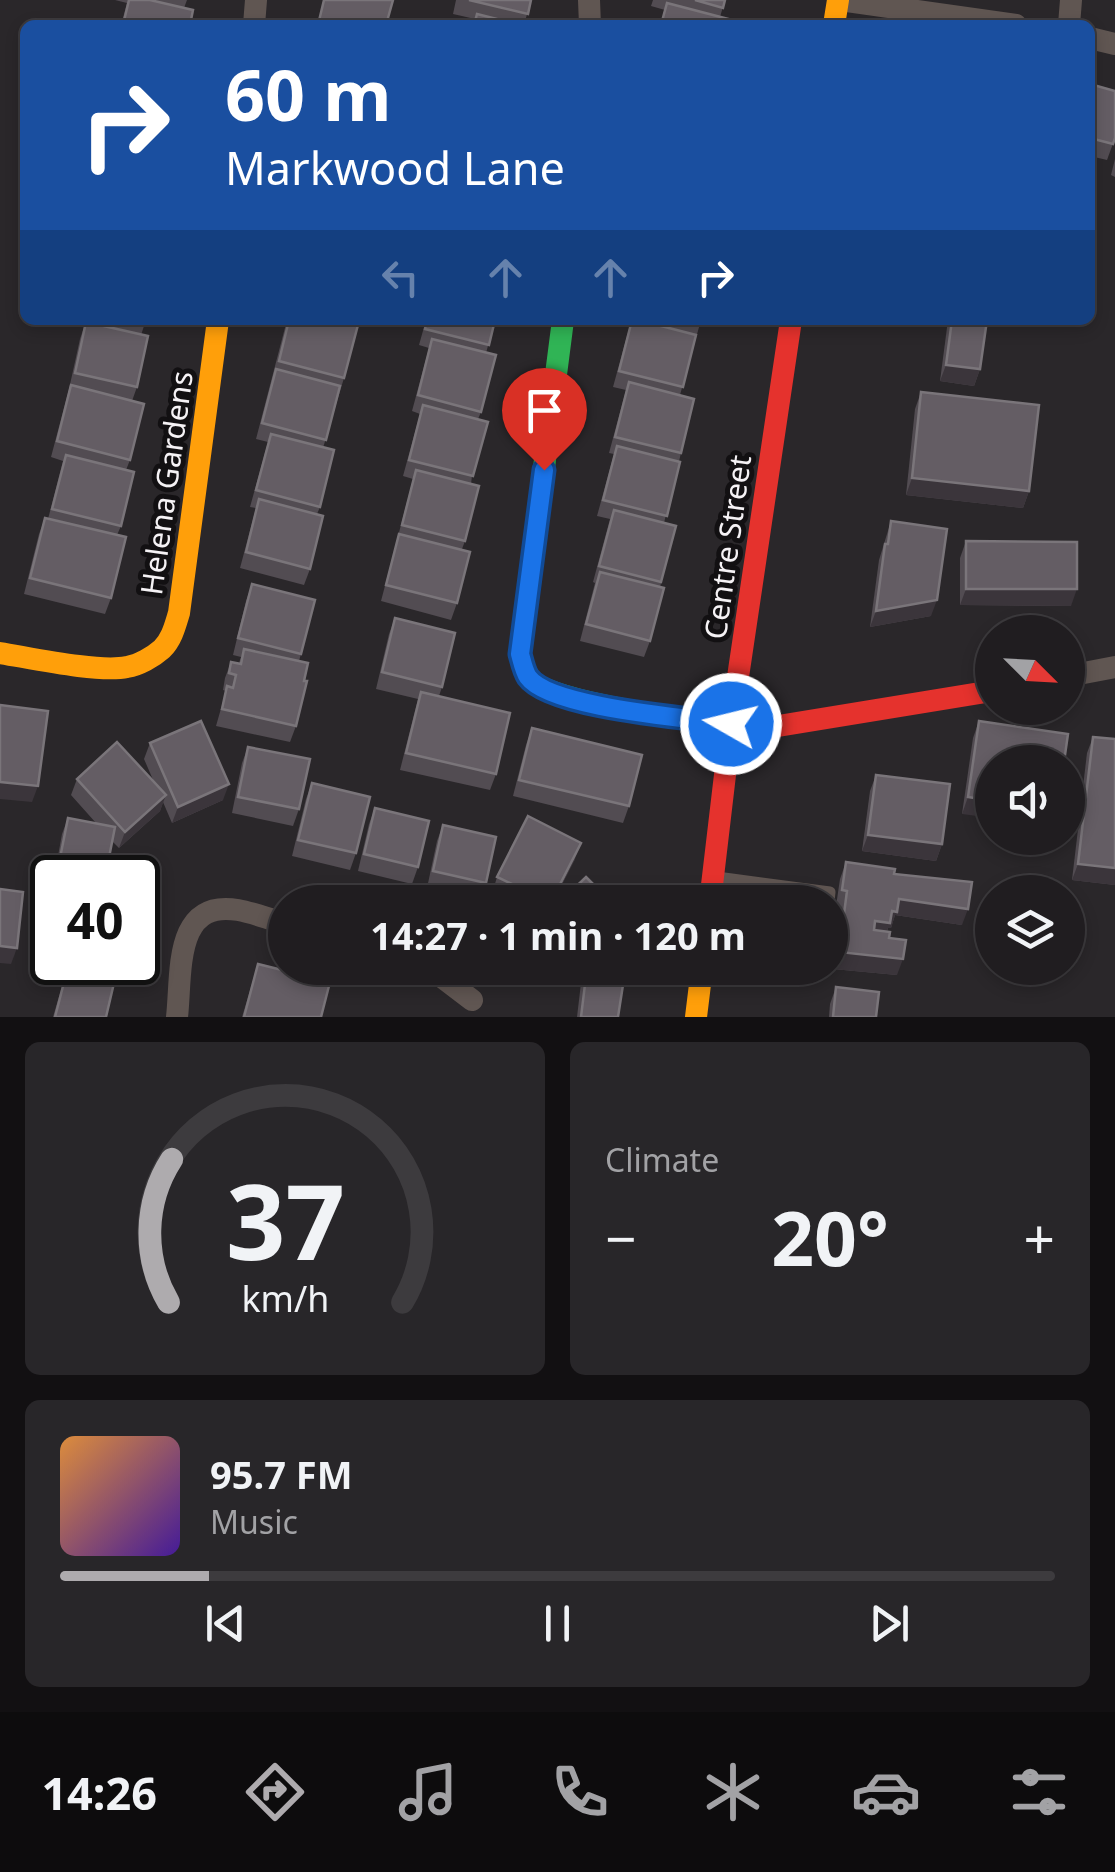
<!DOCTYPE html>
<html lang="en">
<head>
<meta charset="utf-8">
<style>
	body { margin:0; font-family:"Noto Sans",sans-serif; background:#282629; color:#f1f3f6; height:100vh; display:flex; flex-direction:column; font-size:38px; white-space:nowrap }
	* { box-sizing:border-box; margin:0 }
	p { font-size:32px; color:#a2a2a5 }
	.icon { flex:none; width:55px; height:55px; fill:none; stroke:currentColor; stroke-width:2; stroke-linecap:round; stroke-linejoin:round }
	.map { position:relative; height:1017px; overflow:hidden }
	.drawer { display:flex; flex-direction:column; gap:25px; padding:25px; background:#121012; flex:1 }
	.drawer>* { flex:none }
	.hud { position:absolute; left:20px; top:20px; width:1075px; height:305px; border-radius:15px; box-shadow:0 5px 15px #0003,0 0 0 2px #3d3b3e; background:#1a4fa0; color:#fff; overflow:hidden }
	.needle { width:65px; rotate:114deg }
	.fabs { position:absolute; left:975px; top:615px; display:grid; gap:20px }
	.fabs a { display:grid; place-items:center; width:110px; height:110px; border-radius:50%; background:#201d20; box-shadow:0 5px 15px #0003,0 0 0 2px #3d3b3e; font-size:50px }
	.speed { position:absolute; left:30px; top:855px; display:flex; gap:20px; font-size:50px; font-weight:700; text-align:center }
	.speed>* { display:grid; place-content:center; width:130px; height:130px; border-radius:50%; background:#201d20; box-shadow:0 5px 15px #0003,0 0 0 2px #3d3b3e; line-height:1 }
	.speed .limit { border:5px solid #111; border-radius:15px; background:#fff; color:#111 }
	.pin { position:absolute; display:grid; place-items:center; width:85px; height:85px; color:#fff; margin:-102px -42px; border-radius:50% 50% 50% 0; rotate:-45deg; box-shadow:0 0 10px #0007 }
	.pin .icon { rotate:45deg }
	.me { position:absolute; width:110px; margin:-55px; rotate:278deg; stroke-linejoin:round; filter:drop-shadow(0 0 8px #0008) }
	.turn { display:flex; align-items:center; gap:35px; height:210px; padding:0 40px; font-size:45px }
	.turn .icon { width:130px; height:130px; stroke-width:2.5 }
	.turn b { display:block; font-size:70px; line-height:85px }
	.lanes { display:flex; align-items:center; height:95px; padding:0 40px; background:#0003; justify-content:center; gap:50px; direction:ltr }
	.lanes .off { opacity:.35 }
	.big { font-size:75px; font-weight:700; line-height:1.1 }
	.drawer .widget { flex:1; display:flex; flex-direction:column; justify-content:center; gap:15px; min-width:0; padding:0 35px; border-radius:15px; background:#282629 }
	.drawer .dial { align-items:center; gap:0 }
	.dial svg { height:260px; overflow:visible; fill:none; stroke:#3d3b3e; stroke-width:7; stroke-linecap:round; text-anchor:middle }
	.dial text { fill:#f1f3f6; stroke:none }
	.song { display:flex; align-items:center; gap:30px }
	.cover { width:120px; height:120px; border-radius:15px; background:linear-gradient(135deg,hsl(30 70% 55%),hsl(260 70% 35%)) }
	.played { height:10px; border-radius:5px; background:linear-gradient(90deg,#aeabae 15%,#3d3b3e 15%) }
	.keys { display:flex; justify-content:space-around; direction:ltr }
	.heat { display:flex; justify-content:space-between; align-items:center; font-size:55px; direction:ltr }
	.drawer .tiles { flex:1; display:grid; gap:25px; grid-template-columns:1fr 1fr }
	.widget:last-child { grid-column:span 2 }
	.trip { position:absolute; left:268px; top:885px; width:580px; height:100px; border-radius:50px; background:#201d20; box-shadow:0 5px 15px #0003,0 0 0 2px #3d3b3e; font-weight:700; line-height:100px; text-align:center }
	.dock { display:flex; height:160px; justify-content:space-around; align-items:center; background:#0d0c0d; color:#a2a2a5 }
	.dock .icon { width:70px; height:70px }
	.dock .on { color:#aeabae }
	.dock b { font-size:45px; color:#f1f3f6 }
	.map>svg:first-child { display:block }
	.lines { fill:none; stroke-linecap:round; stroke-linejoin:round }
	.lane { stroke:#605652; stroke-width:11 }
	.street { stroke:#605652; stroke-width:22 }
	.fast { stroke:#30b455; stroke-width:22 }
	.slow { stroke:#ff9f0a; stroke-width:22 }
	.jam { stroke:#e5322d; stroke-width:22 }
	.wall { fill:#524c52 }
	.shaded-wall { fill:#3b353b }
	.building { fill:#645d64; stroke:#7a757a; stroke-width:2.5 }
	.route-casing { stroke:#114b97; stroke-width:25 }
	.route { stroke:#1a73e8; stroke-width:18 }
	.labels { text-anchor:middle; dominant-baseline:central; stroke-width:10; stroke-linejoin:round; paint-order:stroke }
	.street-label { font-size:30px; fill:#f5f2f5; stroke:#121012 }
</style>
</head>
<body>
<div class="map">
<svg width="1115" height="1017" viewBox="0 0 1115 1017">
	<rect width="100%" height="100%" fill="#2a272a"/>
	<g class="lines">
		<g class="lane">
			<path d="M 717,877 L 830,892 L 829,902"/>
			<path d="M 754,968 L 807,973 L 820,968"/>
		</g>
		<g class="street">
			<path d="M 589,0 L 590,25"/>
			<path d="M 840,0 L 1016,25"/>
			<path d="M 254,25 L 256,0"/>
			<path d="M 1069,25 L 1071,0"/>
			<path d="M 1090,38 L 1115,44"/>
			<path d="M 1068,676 L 1115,667"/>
			<path d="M 430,968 L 472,1000"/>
			<path d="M 177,1017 C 182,974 173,899 238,910 C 254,913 269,919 285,923"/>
		</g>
		<path class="fast" d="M 563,320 L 520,654 C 522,661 524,671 527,676 C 546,705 709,722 748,725"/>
		<g class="slow">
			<path d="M 834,25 L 838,0"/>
			<path d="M 0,653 C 31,658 99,673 127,667 C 139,665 153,657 162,649 C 172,639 175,626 179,613 L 218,320"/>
			<path d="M 696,1017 L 702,968"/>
		</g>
		<g class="jam">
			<path d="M 748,725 L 772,727 L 992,691"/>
			<path d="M 710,902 L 731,724 L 791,320"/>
		</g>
	</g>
	<g class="wall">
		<path d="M 115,0 L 187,0 L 184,8 L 190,25 L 121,25 L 127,3 Z"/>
		<path d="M 456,0 L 531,0 L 524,25 L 473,25 L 475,19 L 453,14 Z"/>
		<path d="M 653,0 L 725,0 L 720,17 L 731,25 L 660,25 L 665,10 L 651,6 Z"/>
		<path d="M 1090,84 L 1115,138 L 1107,160 L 1090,156 Z"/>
		<path d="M 1115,159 L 1115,177 L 1111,175 Z"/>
		<path d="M 74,320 L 146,320 L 141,335 L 137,387 L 132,401 L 130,460 L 126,470 L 121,526 L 117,535 L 111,598 L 105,614 L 24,594 L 39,534 L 45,518 L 48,519 L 63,461 L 51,457 L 69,389 L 80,339 L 84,327 L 73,325 Z"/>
		<path d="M 287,320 L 353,320 L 344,378 L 323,448 L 320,507 L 317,514 L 310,569 L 304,585 L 240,568 L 256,508 L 250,507 L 268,442 L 256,439 Z"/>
		<path d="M 426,320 L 495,320 L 486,353 L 481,412 L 478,419 L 465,541 L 462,549 L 457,603 L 451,620 L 381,601 L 413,479 L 403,476 L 420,414 L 412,411 L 429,348 L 419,345 Z"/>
		<path d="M 626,320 L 701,320 L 680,395 L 681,453 L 664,523 L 676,526 L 660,587 L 650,641 L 644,657 L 580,641 L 595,583 L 593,582 L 610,519 L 597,516 L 614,454 L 609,453 L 626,390 L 613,387 L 630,325 L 625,324 Z"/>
		<path d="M 948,320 L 987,320 L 980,369 L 974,386 L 940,381 Z"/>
		<path d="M 921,392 L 1029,491 L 1023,508 L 906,495 L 915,409 Z"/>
		<path d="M 891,521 L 931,616 L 870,627 L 879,560 Z"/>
		<path d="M 966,541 L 1071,606 L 960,605 L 960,558 Z"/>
		<path d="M 252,584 L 301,654 L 299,661 L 296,726 L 290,742 L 216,726 L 226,691 L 223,690 L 225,678 L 231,662 L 239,663 L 241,657 L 233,655 L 246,601 Z"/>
		<path d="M 395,618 L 442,687 L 439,696 L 496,774 L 490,790 L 400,770 L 418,699 L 376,689 L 389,634 Z"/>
		<path d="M 979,721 L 1064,762 L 962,814 L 973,738 Z"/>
		<path d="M 532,728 L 629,806 L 623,823 L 513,796 L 526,745 Z"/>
		<path d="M 1093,737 L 1115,739 L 1115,885 L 1072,880 L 1087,753 Z"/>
		<path d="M 150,743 L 223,800 L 172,823 L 163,802 L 160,811 L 119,848 L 112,841 L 105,878 L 54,878 L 62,834 L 68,818 L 96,823 L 71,795 L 77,779 L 154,782 L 144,759 Z"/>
		<path d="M 248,747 L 299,809 L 293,826 L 232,813 L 242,763 Z"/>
		<path d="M 876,775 L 942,844 L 936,861 L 862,851 L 870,791 Z"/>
		<path d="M 312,783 L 356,853 L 350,870 L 292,856 L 306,799 Z"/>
		<path d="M 375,808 L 418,867 L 412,884 L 358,871 L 369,824 Z"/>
		<path d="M 443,825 L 486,883 L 480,899 L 427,888 L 437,841 Z"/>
		<path d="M 575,859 L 553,902 L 510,902 L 492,894 L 497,877 Z"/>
		<path d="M 846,862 L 894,874 L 962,925 L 895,915 L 891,928 L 888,928 L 887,932 L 897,975 L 833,969 L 842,907 L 836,906 L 840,879 Z"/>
		<path d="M 52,908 L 52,962 L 94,962 L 89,976 L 106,1017 L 53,1017 L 65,976 L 41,971 Z"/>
		<path d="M 258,964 L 321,1017 L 242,1017 Z"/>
		<path d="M 575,968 L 598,968 L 618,1017 L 577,1017 L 581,983 L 584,976 Z"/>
		<path d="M 836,987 L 876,1017 L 829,1017 L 830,1004 Z"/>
	</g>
	<g class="shaded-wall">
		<path d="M 946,365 L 980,369 L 974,386 L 940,381 Z"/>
		<path d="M 912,478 L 1029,491 L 1023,508 L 906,495 Z"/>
		<path d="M 966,589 L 1077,589 L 1071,606 L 960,605 Z"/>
		<path d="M 937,600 L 931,616 L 870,627 L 876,611 Z"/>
		<path d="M 0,782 L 38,786 L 32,802 L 0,799 Z"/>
		<path d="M 229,784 L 223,800 L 172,823 L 178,807 Z"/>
		<path d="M 166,795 L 160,811 L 119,848 L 125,832 Z"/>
		<path d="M 968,797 L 992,801 L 992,818 L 962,814 Z"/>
		<path d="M 868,835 L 942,844 L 936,861 L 862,851 Z"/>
		<path d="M 581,843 L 575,859 L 553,902 L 551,902 Z"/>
		<path d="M 1078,864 L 1115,868 L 1115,885 L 1072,880 Z"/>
		<path d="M 899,899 L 968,909 L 962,925 L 895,915 L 891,928 L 888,928 L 884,939 L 869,937 L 875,921 L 892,911 Z"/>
		<path d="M 0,946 L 17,948 L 11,964 L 0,963 Z"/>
		<path d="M 839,952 L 903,959 L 897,975 L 833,969 Z"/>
	</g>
	<g class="building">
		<path d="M 129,0 L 150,0 L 193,10 L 190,25 L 123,25 Z"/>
		<path d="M 324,0 L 393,0 L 386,25 L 318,25 Z"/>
		<path d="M 469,0 L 531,0 L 528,14 Z"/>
		<path d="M 695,0 L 725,0 L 723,8 Z"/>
		<path d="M 667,3 L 732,20 L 731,25 L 661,25 Z"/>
		<path d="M 477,14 L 521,25 L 474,25 Z"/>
		<path d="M 1090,84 L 1115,91 L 1115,138 L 1113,144 L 1090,138 Z"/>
		<path d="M 127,320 L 146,320 L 145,324 Z"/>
		<path d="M 289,320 L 353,320 L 359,321 L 344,378 L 279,361 Z"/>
		<path d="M 427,320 L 495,320 L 489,345 L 425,329 Z"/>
		<path d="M 632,320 L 638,320 L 696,335 L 683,387 L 619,371 Z"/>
		<path d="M 679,320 L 701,320 L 700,325 Z"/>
		<path d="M 952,320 L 987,320 L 980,369 L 946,365 Z"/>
		<path d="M 86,322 L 148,336 L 137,387 L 75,373 Z"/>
		<path d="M 432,339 L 496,355 L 481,412 L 418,395 Z"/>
		<path d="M 276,369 L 340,386 L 326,440 L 262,423 Z"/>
		<path d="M 629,382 L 694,399 L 681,453 L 615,437 Z"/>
		<path d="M 71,385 L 144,404 L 130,460 L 57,441 Z"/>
		<path d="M 921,392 L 1039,405 L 1029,491 L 912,478 Z"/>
		<path d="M 423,405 L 488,422 L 473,476 L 409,460 Z"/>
		<path d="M 271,434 L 334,450 L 320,507 L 256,490 Z"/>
		<path d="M 617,446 L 680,462 L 667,516 L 603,500 Z"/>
		<path d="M 66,455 L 134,472 L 121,526 L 52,509 Z"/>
		<path d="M 416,470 L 479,486 L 465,541 L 402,525 Z"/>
		<path d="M 259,499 L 323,516 L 310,569 L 246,552 Z"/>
		<path d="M 614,510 L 676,526 L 661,582 L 599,566 Z"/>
		<path d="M 45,518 L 126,537 L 111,598 L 30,578 Z"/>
		<path d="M 891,521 L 947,529 L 937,600 L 876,611 L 885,544 L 888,544 Z"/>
		<path d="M 399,534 L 470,552 L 457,603 L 386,585 Z"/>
		<path d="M 966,541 L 1077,542 L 1077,589 L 966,589 Z"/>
		<path d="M 600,572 L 664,588 L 650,641 L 586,624 Z"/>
		<path d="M 252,584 L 315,600 L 301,654 L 238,638 Z"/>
		<path d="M 395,618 L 455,633 L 442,687 L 382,672 Z"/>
		<path d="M 244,649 L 308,663 L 304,681 L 307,681 L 296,726 L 222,709 L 227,686 L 233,688 L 236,675 L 229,673 L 231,662 L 241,664 Z"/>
		<path d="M 421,692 L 510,713 L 496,774 L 406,753 Z"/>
		<path d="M 0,705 L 48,711 L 38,786 L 0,782 Z"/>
		<path d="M 201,721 L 229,784 L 178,807 L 150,743 Z"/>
		<path d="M 979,721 L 1068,734 L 1064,762 L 992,762 L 992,801 L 968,797 Z"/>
		<path d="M 532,728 L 642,755 L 629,806 L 519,780 Z"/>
		<path d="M 1093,737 L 1115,739 L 1115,868 L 1078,864 Z"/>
		<path d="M 117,742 L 166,795 L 125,832 L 77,779 Z"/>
		<path d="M 248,747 L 310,759 L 299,809 L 238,797 Z"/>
		<path d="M 876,775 L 950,784 L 942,844 L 868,835 Z"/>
		<path d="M 312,783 L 370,797 L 356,853 L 298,840 Z"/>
		<path d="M 375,808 L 429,821 L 418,867 L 364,854 Z"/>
		<path d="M 528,816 L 581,843 L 551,902 L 497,877 Z"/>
		<path d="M 68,818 L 115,827 L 105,878 L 56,878 Z"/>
		<path d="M 443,825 L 496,837 L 486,883 L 433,871 Z"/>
		<path d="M 846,862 L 895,869 L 894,874 L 972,882 L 968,909 L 899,899 L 897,912 L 892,911 L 890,923 L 875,921 L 874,930 L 890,932 L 889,938 L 906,940 L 903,959 L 839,952 L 847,891 L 842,890 Z"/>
		<path d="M 586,877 L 611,902 L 560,902 Z"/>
		<path d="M 0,889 L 23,892 L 17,948 L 0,946 Z"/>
		<path d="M 52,922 L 52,956 L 46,955 Z"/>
		<path d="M 258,964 L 330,982 L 321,1017 L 244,1017 Z"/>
		<path d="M 587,968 L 625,972 L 618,1017 L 581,1017 Z"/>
		<path d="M 67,971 L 114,983 L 106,1017 L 55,1017 Z"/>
		<path d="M 836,987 L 879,992 L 876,1017 L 833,1017 Z"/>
	</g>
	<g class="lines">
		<g class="route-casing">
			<path id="route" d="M 544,470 L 520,654 C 522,661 524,671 528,677 C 550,708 690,718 731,724"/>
		</g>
		<use href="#route" class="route"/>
	</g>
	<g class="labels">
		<g class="street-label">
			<text transform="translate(166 483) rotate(-82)">Helena Gardens</text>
			<text transform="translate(727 547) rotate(-82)">Centre Street</text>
		</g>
	</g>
</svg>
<div class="fabs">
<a><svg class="needle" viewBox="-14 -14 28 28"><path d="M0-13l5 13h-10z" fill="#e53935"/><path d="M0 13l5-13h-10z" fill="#a2a2a5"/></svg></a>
<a><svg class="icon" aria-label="sound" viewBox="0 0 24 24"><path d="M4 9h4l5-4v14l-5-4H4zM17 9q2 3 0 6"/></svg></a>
<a><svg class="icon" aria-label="layers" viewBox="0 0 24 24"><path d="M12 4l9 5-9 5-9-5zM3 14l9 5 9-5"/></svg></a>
</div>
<div class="speed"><div class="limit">40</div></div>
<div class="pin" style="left:544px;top:470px;background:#d93025"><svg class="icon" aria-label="arrive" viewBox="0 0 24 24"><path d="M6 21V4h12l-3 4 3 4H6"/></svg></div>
<svg class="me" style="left:731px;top:724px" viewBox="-20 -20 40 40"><circle r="17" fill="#1a73e8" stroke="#fff" stroke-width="3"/><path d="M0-11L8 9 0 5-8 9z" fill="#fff"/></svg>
<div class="trip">14:27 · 1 min · 120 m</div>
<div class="hud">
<div class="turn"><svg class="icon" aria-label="right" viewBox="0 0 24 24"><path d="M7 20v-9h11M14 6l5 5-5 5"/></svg><div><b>60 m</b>Markwood Lane</div></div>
<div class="lanes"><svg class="icon off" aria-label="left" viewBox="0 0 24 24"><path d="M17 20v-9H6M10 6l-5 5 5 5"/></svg><svg class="icon off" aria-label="ahead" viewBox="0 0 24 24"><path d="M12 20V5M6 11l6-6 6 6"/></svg><svg class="icon off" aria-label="ahead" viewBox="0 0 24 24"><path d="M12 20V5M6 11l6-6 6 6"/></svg><svg class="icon" aria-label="right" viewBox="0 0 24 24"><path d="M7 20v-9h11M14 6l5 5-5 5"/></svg></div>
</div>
</div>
<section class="drawer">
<div class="tiles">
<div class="widget dial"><svg viewBox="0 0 100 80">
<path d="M14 69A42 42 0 1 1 86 69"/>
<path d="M14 69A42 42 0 0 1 15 25" stroke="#aeabae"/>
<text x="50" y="56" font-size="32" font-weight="700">37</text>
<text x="50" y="72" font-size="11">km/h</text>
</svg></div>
<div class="widget"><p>Climate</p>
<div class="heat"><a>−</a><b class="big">20°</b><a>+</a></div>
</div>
<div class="widget">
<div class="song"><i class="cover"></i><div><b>95.7 FM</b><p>Music</p></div></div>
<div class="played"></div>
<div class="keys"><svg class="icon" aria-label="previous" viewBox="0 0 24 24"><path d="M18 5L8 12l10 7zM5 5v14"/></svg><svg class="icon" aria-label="pause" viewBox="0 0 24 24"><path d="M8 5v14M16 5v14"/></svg><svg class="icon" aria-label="next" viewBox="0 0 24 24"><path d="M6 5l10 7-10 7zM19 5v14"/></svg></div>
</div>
</div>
</section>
<nav class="dock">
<b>14:26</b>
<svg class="icon on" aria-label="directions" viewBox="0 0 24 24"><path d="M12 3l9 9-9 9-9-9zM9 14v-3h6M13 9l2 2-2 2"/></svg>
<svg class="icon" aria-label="music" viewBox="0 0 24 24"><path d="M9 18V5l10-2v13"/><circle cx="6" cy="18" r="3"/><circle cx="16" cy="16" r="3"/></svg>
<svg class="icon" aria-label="phone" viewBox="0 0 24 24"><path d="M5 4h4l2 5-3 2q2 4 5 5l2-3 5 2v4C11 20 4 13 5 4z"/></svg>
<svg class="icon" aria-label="climate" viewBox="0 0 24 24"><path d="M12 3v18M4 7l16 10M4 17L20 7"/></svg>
<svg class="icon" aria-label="car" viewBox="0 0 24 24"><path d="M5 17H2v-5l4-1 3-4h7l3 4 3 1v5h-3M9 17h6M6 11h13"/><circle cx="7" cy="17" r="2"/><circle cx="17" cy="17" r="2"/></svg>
<svg class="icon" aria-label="filters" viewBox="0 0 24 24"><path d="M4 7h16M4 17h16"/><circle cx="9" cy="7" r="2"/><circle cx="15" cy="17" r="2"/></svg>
</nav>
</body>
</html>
